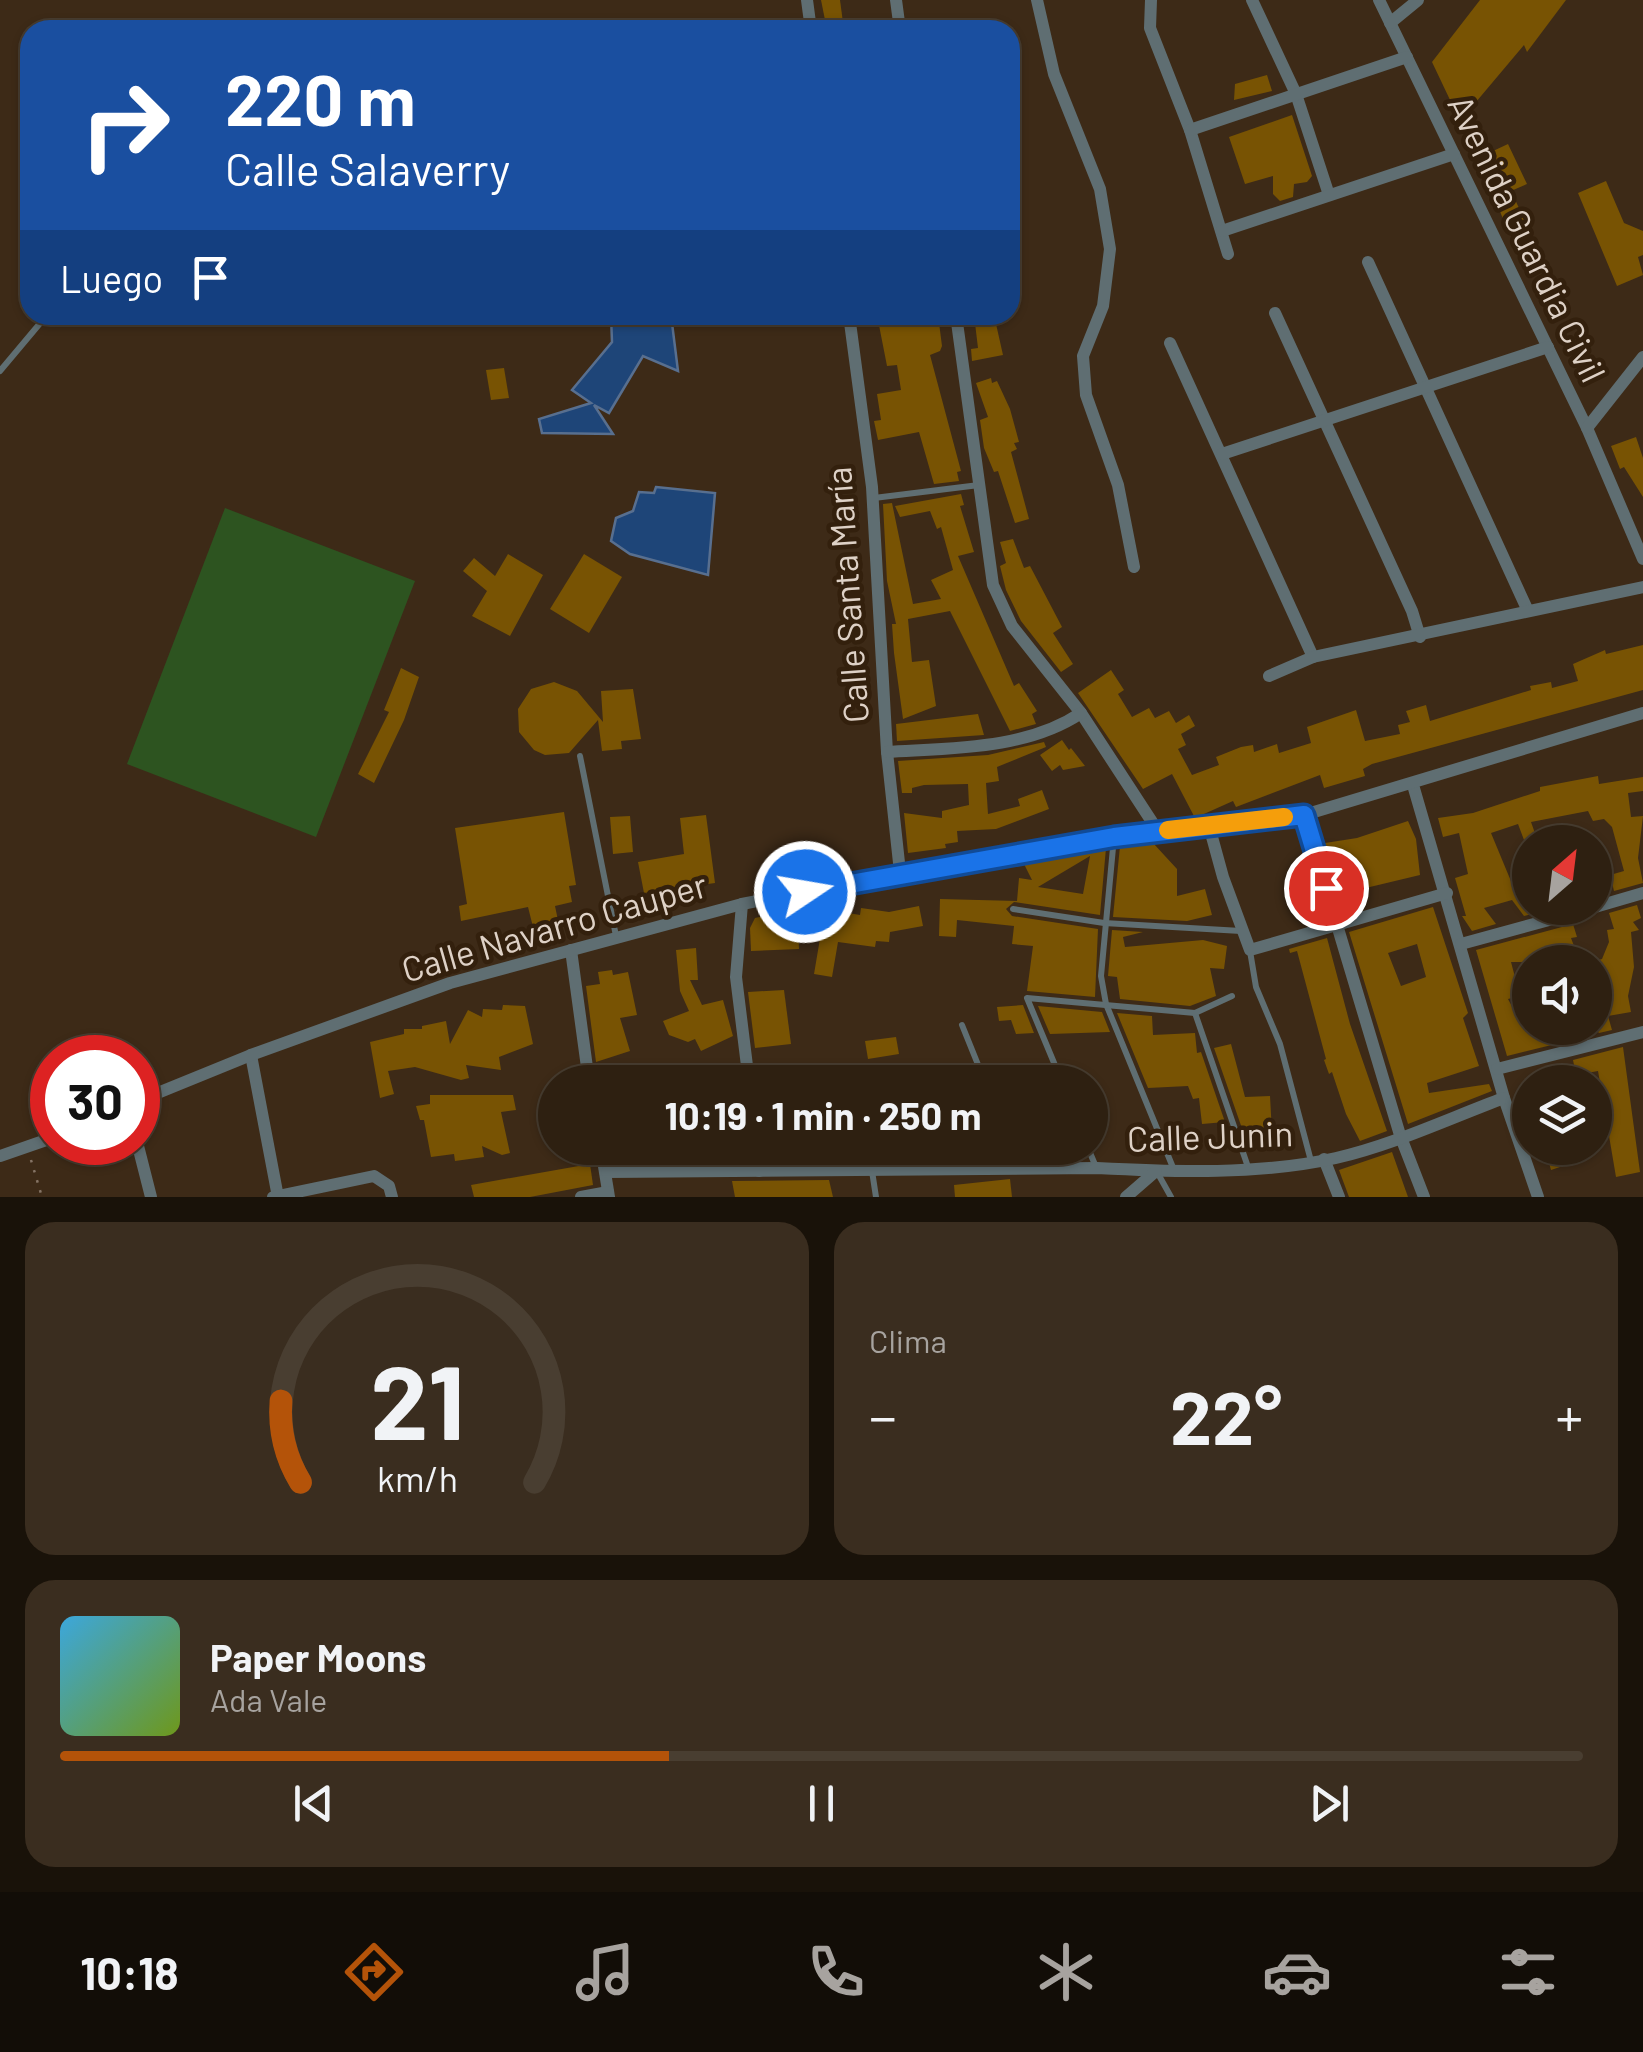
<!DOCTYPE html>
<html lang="es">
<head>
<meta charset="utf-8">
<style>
	body { margin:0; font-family:Barlow,sans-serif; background:#3a2d1f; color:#f1f3f6; height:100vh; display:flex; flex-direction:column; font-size:38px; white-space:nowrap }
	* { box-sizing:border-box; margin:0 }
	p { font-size:32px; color:#a7a39f }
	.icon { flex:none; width:55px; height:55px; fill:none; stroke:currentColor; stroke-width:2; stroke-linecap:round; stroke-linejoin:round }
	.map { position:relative; height:1197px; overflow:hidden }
	.details { display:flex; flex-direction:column; gap:25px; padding:25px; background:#191209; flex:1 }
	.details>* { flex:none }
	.top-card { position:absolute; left:20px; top:20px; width:1000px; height:305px; border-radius:30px; box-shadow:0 2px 8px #0004,0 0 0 2px #493e31; background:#1a4fa0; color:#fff; overflow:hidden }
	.needle { width:65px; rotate:28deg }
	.buttons { position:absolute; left:1512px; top:825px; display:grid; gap:20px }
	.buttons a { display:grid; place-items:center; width:100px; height:100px; border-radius:50%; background:#2e2011; box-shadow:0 2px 8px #0004,0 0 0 2px #493e31; font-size:50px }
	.speed { position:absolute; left:30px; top:1035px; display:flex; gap:20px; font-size:50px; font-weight:700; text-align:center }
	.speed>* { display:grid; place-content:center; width:130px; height:130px; border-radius:50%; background:#2e2011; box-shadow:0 2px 8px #0004,0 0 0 2px #493e31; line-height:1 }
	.speed .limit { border:15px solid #d22; background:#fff; color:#111 }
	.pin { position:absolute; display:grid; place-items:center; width:85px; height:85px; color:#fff; margin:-42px; border:5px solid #fff; border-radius:50%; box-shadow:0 2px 10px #0007 }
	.me { position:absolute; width:110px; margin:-55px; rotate:78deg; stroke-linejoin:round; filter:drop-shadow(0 0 8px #0008) }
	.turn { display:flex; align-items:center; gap:35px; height:210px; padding:0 40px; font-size:45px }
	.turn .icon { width:130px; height:130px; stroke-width:2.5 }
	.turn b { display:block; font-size:70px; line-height:85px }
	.then { display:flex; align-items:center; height:95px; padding:0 40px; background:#0003; gap:20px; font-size:38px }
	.big { font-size:75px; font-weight:700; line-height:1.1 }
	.details .tile { flex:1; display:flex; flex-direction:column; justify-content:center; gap:15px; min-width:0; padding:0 35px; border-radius:30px; background:#3a2d1f }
	.details .dial { align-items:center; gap:0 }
	.dial svg { height:260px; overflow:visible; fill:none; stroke:#493e31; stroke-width:7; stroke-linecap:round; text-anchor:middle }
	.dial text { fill:#f1f3f6; stroke:none }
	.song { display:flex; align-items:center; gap:30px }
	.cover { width:120px; height:120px; border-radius:15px; background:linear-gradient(135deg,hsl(200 70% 55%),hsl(80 70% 35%)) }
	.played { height:10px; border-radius:5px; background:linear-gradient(90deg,#b45309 40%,#493e31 40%) }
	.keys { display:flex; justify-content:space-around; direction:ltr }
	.heat { display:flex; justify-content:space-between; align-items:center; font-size:55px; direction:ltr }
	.details .tiles { flex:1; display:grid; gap:25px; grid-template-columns:1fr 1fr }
	.tile:last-child { grid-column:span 2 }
	.trip { position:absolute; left:538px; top:1065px; width:570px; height:100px; border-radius:50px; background:#2e2011; box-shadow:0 2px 8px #0004,0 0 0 2px #493e31; font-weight:700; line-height:100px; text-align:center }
	.tab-bar { display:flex; height:160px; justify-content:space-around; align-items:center; background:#120d07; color:#a7a39f }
	.tab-bar .icon { width:70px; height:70px }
	.tab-bar .selected { color:#b45309 }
	.tab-bar b { font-size:45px; color:#f1f3f6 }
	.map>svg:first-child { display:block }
	.green { fill:#2d5420 }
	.water { fill:#1e4578; stroke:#586f8f; stroke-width:2.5 }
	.building { fill:#785303; fill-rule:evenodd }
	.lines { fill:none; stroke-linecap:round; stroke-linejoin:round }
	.path { stroke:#857465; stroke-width:2.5; stroke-dasharray:2.5 8; stroke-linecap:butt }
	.service { stroke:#5f6e72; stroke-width:6 }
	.minor { stroke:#5f6e72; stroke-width:12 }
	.route-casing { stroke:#114b97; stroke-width:25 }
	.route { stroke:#1a73e8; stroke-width:18 }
	.slow { stroke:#f59e0b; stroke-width:18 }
	.labels { text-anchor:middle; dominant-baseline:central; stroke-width:9; stroke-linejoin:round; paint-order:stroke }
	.street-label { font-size:35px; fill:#ded1c6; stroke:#33200d }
</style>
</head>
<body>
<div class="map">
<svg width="1643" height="1197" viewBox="0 0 1643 1197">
	<rect width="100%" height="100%" fill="#3d2a17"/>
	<path class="green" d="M 225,508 L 415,581 L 316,837 L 127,764 Z"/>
	<g class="water">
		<path d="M 611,315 L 671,315 L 678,371 L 643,356 L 609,413 L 594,405 L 613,434 L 542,433 L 539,419 L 591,403 L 572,390 L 612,342 Z"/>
		<path d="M 656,487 L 715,493 L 708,575 L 630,554 L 611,541 L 616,518 L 633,511 L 639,492 L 654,493 Z"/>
	</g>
	<g class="building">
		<path d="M 821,0 L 840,0 L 844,30 L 827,30 Z"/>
		<path d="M 1480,0 L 1566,0 L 1527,52 L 1524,45 L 1460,121 L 1432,62 Z"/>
		<path d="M 1267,75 L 1272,91 L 1234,100 L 1235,84 Z"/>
		<path d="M 1292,115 L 1312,176 L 1307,182 L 1294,184 L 1293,197 L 1280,201 L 1273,194 L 1273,176 L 1245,184 L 1229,137 Z"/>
		<path d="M 1508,144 L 1527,184 L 1511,191 L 1526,223 L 1508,231 L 1478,158 Z"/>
		<path d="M 1606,181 L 1624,223 L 1643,231 L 1643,255 L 1638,257 L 1643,275 L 1617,286 L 1578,193 Z"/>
		<path d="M 877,315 L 938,315 L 942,346 L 940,351 L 930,355 L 961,471 L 957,472 L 959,481 L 934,484 L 919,432 L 878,440 L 874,421 L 881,420 L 877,394 L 901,390 L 897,365 L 887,366 Z"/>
		<path d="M 974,315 L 994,315 L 1003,355 L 972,361 L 971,349 L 978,348 Z"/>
		<path d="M 504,368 L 509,398 L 491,400 L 486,370 Z"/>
		<path d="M 991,378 L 992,383 L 997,381 L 1010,409 L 1019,442 L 1014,443 L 1017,449 L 1011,452 L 1029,519 L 1015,523 L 998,471 L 994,472 L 984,448 L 980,420 L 988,417 L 976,383 Z"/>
		<path d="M 1636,437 L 1643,458 L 1643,497 L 1624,467 L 1620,469 L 1611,446 Z"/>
		<path d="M 961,494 L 964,505 L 960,506 L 974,552 L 958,556 L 1014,686 L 1019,683 L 1037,711 L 1032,714 L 1036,724 L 1010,731 L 950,611 L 908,619 L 912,662 L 929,660 L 936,706 L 903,719 L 894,653 L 892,624 L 896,624 L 887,581 L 883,504 L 892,503 L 913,604 L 941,599 L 931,580 L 953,570 L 941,527 L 937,529 L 930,511 L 900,517 L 895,506 Z"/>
		<path d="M 1013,539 L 1024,568 L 1030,566 L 1062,627 L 1053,633 L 1073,664 L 1061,672 L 1021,621 L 1006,590 L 1000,566 L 1006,563 L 1000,542 Z"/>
		<path d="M 508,554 L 543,575 L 510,636 L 472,616 L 487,591 L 463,571 L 474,558 L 495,576 Z"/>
		<path d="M 584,554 L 622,577 L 589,633 L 550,609 Z"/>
		<path d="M 1643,645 L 1643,690 L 1372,764 L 1363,769 L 1365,776 L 1324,788 L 1320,775 L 1236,807 L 1233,801 L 1195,818 L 1172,774 L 1143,789 L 1078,693 L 1111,670 L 1124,690 L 1118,694 L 1132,717 L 1149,708 L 1155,718 L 1169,711 L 1176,723 L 1189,715 L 1195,726 L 1181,734 L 1186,745 L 1178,749 L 1192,775 L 1219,765 L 1216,757 L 1241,747 L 1253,745 L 1254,752 L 1277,744 L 1279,753 L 1311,743 L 1307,727 L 1356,710 L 1365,741 L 1400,734 L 1398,725 L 1410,722 L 1406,711 L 1426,705 L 1430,721 L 1531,690 L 1530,686 L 1551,682 L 1552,688 L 1578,681 L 1573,664 L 1605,650 L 1606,654 Z"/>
		<path d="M 401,668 L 419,677 L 404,720 L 374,783 L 358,774 L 389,712 L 384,710 Z"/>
		<path d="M 554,682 L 577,691 L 603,722 L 601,691 L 633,689 L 641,739 L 621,741 L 622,749 L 602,751 L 598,720 L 569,753 L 545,755 L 534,750 L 519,732 L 518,709 L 531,689 Z"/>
		<path d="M 978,714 L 984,735 L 897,741 L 896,724 Z"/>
		<path d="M 1062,740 L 1069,750 L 1071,748 L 1085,766 L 1063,770 L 1060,765 L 1052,771 L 1040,755 Z"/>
		<path d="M 1044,742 L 1046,747 L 997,767 L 999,781 L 986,783 L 988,814 L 1020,806 L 1018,799 L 1042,790 L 1049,809 L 996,829 L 957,831 L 958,842 L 945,844 L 946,848 L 908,853 L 904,813 L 942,818 L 942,811 L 969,805 L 968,784 L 924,785 L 912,788 L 912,793 L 902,793 L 898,761 L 988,755 Z"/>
		<path d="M 1598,776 L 1599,784 L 1643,777 L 1643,791 L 1628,793 L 1631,817 L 1643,816 L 1638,858 L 1643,883 L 1614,891 L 1610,875 L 1624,871 L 1612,827 L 1604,819 L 1593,821 L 1588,811 L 1531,822 L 1536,836 L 1524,840 L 1518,824 L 1491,833 L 1513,886 L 1520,882 L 1528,908 L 1557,908 L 1524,916 L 1512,900 L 1484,908 L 1496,924 L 1472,931 L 1462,916 L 1466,916 L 1455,878 L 1468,874 L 1459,833 L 1443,837 L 1438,818 L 1473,813 L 1540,791 L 1540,787 Z"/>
		<path d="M 564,812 L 576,885 L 569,886 L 572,902 L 555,906 L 559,925 L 534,931 L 528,907 L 461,921 L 459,906 L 467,904 L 455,828 Z"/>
		<path d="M 706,815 L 715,883 L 644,893 L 638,862 L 684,854 L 680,818 Z"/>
		<path d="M 630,816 L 633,852 L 613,854 L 610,817 Z"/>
		<path d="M 1408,821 L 1416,839 L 1420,875 L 1349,892 L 1350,880 L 1335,882 L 1325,843 L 1357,838 Z"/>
		<path d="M 1153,843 L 1177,869 L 1177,896 L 1205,889 L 1212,915 L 1187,921 L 1113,917 L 1120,846 Z"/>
		<path d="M 1106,848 L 1100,915 L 1014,902 L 1006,909 L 1012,916 L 1098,929 L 1095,997 L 1027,991 L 1033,946 L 1012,944 L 1014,926 L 957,920 L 956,937 L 939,936 L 940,899 L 1017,901 L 1019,878 L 1032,880 L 1023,862 ZM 1090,856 L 1083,894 L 1038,887 L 1048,881 Z"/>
		<path d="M 1637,905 L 1641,918 L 1633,922 L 1639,930 L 1631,932 L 1634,967 L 1628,996 L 1631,1012 L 1608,1016 L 1612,1030 L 1599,1033 L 1595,1029 L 1595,961 L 1602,959 L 1609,942 L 1607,930 L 1614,929 L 1609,913 Z"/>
		<path d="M 919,906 L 923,926 L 890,932 L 889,942 L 876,941 L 875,947 L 838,942 L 832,977 L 814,974 L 825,909 L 860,915 L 861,908 L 889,912 Z"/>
		<path d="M 1433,907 L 1468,1013 L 1463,1018 L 1479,1066 L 1427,1083 L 1429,1093 L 1489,1084 L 1492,1091 L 1408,1124 L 1349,932 ZM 1417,944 L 1426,977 L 1401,986 L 1388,953 Z"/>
		<path d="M 777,913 L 789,914 L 798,926 L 799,949 L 751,951 L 750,928 L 755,918 Z"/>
		<path d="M 1573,924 L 1577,937 L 1571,938 L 1580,962 L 1511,962 L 1520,996 L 1508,999 L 1521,1023 L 1530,1020 L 1530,1028 L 1563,1028 L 1568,1041 L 1507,1056 L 1476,950 Z"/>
		<path d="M 1112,930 L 1143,932 L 1123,937 L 1125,947 L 1203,940 L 1227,946 L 1224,969 L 1210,968 L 1216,996 L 1190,1006 L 1120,999 L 1117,977 L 1108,976 Z"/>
		<path d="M 1327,938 L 1350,1024 L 1387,1131 L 1360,1141 L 1346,1114 L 1332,1072 L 1329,1074 L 1324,1060 L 1326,1059 L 1297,951 L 1290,953 L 1289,949 Z"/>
		<path d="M 696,948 L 698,980 L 690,980 L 702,1005 L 723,1000 L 733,1036 L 701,1051 L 695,1039 L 688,1042 L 669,1035 L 663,1021 L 689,1011 L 680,991 L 676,950 Z"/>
		<path d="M 612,970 L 613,975 L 628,972 L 637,1015 L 620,1018 L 630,1051 L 596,1062 L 586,986 L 600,984 L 598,972 Z"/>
		<path d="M 784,990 L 791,1044 L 755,1048 L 748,992 Z"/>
		<path d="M 503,1005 L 525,1006 L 533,1044 L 499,1057 L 501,1070 L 466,1065 L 469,1078 L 461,1080 L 415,1067 L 388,1071 L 394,1094 L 380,1098 L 370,1042 L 404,1034 L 404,1029 L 422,1029 L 422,1026 L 446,1021 L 450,1044 L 468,1010 L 482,1017 L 483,1009 L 502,1010 Z"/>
		<path d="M 1023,1005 L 1034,1033 L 1016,1034 L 1011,1020 L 999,1021 L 997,1007 Z"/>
		<path d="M 1038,1006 L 1102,1012 L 1110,1032 L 1050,1034 Z"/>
		<path d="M 1117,1013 L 1152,1016 L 1153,1035 L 1195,1033 L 1197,1053 L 1201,1052 L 1225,1122 L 1202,1124 L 1199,1098 L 1193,1099 L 1188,1086 L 1148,1088 Z"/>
		<path d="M 896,1037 L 899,1054 L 868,1059 L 865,1041 Z"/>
		<path d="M 1231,1044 L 1245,1097 L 1270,1096 L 1272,1133 L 1245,1137 L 1214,1048 Z"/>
		<path d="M 1623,1047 L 1640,1172 L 1616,1177 L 1598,1071 L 1576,1075 L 1573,1060 Z"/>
		<path d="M 430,1095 L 513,1095 L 516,1110 L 501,1112 L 510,1153 L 502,1155 L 482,1146 L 484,1157 L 455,1161 L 454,1154 L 431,1157 L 424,1120 L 420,1120 L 416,1106 L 430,1104 Z"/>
		<path d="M 611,1148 L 746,1148 L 748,1161 L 634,1162 L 613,1159 Z"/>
		<path d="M 766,1148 L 847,1148 L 848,1160 L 768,1161 Z"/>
		<path d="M 1567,1148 L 1583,1148 L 1587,1158 L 1551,1170 L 1547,1155 Z"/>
		<path d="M 1392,1152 L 1408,1197 L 1349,1197 L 1339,1170 Z"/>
		<path d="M 590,1164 L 593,1185 L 530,1197 L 474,1197 L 471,1185 Z"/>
		<path d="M 1010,1179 L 1012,1197 L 955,1197 L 954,1185 Z"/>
		<path d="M 829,1180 L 833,1197 L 735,1197 L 732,1181 Z"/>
	</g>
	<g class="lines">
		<path class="path" d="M 31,1160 L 42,1197"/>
		<g class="service">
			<path d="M 0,371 L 47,315"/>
			<path d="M 874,498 L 979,485"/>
			<path d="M 580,756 L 616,936"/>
			<path d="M 1114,837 L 1101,976 L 1106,1004 L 1174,1170"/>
			<path d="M 1013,909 L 1104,923 L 1241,931"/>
			<path d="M 1250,951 L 1256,987 L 1280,1044 L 1311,1161"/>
			<path d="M 1195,1013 L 1248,1167"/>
			<path d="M 962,1025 L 985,1082"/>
			<path d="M 1062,1082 L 1027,998 L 1195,1013 L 1232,996"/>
			<path d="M 1011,1148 L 1019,1167"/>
			<path d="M 1088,1148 L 1096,1167"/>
			<path d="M 872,1171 L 876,1197"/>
			<path d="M 1157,1172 L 1171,1197"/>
		</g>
		<g class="minor">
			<path d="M 807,0 L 811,30"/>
			<path d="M 896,0 L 900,30"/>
			<path d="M 1037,0 L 1054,74 L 1100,189 L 1110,249 L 1103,306 L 1083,356 L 1086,395 L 1118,485 L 1134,567"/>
			<path d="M 1151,0 L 1150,28 L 1190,130 L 1228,254"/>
			<path d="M 1252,0 L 1296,94 L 1329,195"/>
			<path d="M 1379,0 L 1587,428 L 1643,559"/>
			<path d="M 1390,23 L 1418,0"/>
			<path d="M 1190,130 L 1407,57"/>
			<path d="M 1222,231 L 1454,154"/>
			<path d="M 1368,262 L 1528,611"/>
			<path d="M 1275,313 L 1412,611 L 1420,637"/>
			<path d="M 849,315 L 872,487 L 887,752 L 900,872"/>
			<path d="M 956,315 L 993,585 L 1012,626 L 1081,713 L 1158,831"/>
			<path d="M 1170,343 L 1313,657"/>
			<path d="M 1587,428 L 1643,357"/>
			<path d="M 1222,454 L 1548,347"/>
			<path d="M 1269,676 L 1313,657 L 1643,587"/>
			<path d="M 887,752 C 950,748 1026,750 1081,713"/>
			<path d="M 1413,785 L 1504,1098 L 1538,1197"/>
			<path d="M 1304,815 L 1400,1135 L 1424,1197"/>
			<path d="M 1209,826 L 1223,877 L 1250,950 L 1447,893"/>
			<path d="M 742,904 L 736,977 L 749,1082"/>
			<path d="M 1595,907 L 1643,893"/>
			<path d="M 1461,944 L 1593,908"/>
			<path d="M 571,950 L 589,1082"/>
			<path d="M 251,1055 L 278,1197"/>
			<path d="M 1497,1069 L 1643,1032"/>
			<path d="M 138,1101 L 251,1055 L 450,983 L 742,904 L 900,872 L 1114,837 L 1304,815 L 1643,713"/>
			<path d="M 137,1142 L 151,1197"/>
			<path d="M 601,1148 L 609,1197"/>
			<path d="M 756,1148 L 759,1171"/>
			<path d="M 0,1156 L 52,1138"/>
			<path d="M 1324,1159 L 1339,1197"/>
			<path d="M 607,1172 L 1097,1168 C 1175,1172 1260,1175 1336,1158 C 1393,1145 1450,1118 1504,1098"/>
			<path d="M 273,1197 L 374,1176 L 389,1186 L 392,1197"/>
			<path d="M 581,1197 L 608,1192"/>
			<path d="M 1126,1197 L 1156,1171"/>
		</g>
	</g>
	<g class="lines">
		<g class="route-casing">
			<path id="route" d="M 805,892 L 1114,837 L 1304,815 L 1326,888"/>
		</g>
		<use href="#route" class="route"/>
		<path class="slow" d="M 1168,830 L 1284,817"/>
	</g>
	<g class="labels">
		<g class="street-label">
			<text transform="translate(1528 238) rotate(64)">Avenida Guardia Civil</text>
			<text transform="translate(846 595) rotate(-94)">Calle Santa María</text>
			<text transform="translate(554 926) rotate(-16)">Calle Navarro Cauper</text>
			<text transform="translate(1210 1135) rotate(-2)">Calle Junin</text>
		</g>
	</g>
</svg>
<div class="buttons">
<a><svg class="needle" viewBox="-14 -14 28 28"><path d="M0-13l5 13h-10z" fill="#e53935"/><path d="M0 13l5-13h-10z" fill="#a7a39f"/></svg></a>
<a><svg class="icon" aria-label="sound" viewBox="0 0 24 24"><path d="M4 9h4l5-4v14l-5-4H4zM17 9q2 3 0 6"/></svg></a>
<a><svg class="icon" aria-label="layers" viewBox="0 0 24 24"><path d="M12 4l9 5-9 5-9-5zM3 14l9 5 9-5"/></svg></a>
</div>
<div class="speed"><div class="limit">30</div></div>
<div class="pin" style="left:1326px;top:888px;background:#d93025"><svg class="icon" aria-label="arrive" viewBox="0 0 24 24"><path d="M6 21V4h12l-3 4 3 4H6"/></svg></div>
<svg class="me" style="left:805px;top:892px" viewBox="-20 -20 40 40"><circle r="17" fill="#1a73e8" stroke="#fff" stroke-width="3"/><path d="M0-11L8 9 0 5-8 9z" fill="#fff"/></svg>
<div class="trip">10:19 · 1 min · 250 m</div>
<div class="top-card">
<div class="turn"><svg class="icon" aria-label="right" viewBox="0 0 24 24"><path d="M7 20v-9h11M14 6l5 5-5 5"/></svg><div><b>220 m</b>Calle Salaverry</div></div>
<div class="then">Luego<svg class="icon" aria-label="arrive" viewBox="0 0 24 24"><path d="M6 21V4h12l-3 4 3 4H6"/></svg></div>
</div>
</div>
<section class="details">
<div class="tiles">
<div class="tile dial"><svg viewBox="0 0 100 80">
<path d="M14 69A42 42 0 1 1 86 69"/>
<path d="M14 69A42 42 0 0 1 8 44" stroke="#b45309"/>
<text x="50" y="56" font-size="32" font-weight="700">21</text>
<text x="50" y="72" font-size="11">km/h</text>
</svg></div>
<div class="tile"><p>Clima</p>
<div class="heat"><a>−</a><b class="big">22°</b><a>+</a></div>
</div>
<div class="tile">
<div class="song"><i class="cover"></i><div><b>Paper Moons</b><p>Ada Vale</p></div></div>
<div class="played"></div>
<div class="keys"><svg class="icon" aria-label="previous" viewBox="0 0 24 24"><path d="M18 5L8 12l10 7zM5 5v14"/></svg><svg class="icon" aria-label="pause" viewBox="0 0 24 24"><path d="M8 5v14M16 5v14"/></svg><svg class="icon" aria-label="next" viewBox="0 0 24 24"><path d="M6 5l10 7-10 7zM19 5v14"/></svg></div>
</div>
</div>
</section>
<nav class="tab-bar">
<b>10:18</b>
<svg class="icon selected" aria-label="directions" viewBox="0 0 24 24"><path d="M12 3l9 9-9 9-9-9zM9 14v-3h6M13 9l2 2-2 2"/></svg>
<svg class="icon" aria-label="music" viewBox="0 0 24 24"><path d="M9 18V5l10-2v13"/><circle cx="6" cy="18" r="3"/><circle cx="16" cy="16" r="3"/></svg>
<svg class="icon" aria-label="phone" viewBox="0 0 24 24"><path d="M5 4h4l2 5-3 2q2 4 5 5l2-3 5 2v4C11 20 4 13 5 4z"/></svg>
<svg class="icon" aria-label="climate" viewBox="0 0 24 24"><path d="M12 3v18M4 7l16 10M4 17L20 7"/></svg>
<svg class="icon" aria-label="car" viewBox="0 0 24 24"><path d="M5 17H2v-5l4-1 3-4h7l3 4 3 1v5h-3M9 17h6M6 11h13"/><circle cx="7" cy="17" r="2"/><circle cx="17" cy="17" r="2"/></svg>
<svg class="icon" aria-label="filters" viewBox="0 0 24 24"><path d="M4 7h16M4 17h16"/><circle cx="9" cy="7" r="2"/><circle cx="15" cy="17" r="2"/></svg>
</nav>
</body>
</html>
